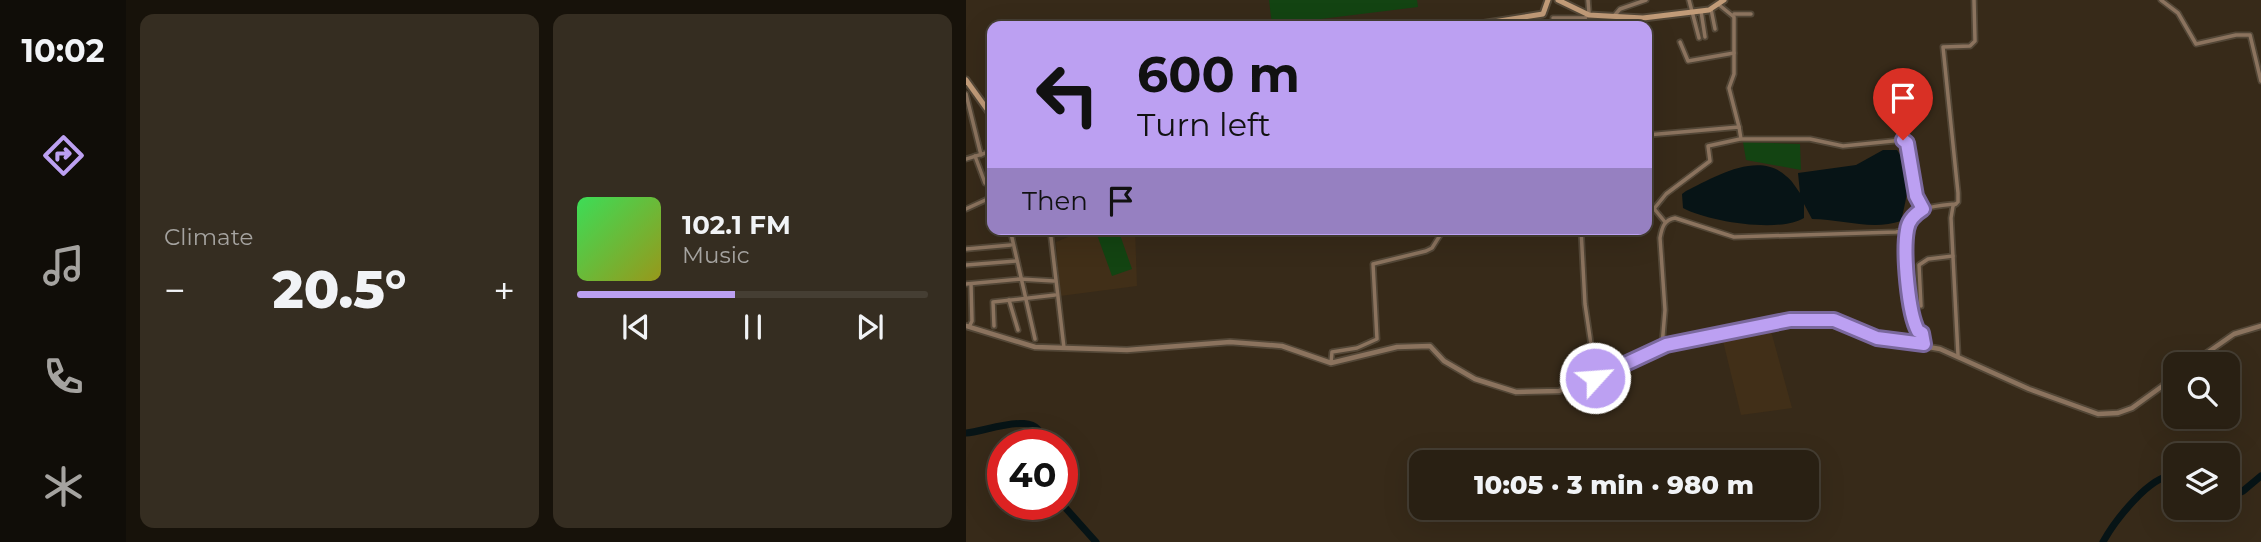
<!DOCTYPE html>
<html lang="en">
<head>
<meta charset="utf-8">
<style>
	body { margin:0; font-family:Montserrat,sans-serif; background:#352d21; color:#f1f3f6; height:100vh; display:flex; flex-direction:column; font-size:26px; white-space:nowrap }
	* { box-sizing:border-box; margin:0 }
	p { font-size:23px; color:#a5a3a0 }
	.icon { flex:none; width:38px; height:38px; fill:none; stroke:currentColor; stroke-width:2; stroke-linecap:round; stroke-linejoin:round }
	.map { position:relative; flex:1; overflow:hidden }
	.side { display:flex; flex-direction:column; gap:14px; padding:14px; background:#17120a; width:840px }
	.side>* { flex:none }
	.banner { position:absolute; left:21px; top:21px; width:665px; height:214px; border-radius:14px; box-shadow:0 7px 28px #0002,0 0 0 2px #453e33; background:#bca0f2; color:#111; overflow:hidden }
	.buttons { position:absolute; left:1197px; top:352px; display:grid; gap:14px }
	.buttons a { display:grid; place-items:center; width:77px; height:77px; border-radius:14px; background:#292013; box-shadow:0 7px 28px #0002,0 0 0 2px #453e33; font-size:35px }
	.speed { position:absolute; left:21px; top:429px; display:flex; gap:14px; font-size:35px; font-weight:700; text-align:center }
	.speed>* { display:grid; place-content:center; width:91px; height:91px; border-radius:50%; background:#292013; box-shadow:0 7px 28px #0002,0 0 0 2px #453e33; line-height:1 }
	.speed .limit { border:10px solid #d22; background:#fff; color:#111 }
	.pin { position:absolute; display:grid; place-items:center; width:60px; height:60px; color:#fff; margin:-72px -30px; border-radius:50% 50% 50% 0; rotate:-45deg; box-shadow:0 0 7px #0007 }
	.pin .icon { rotate:45deg }
	.me { position:absolute; width:77px; margin:-38px; rotate:64deg; stroke-linejoin:round; filter:drop-shadow(0 0 5px #0008) }
	.turn { display:flex; align-items:center; gap:24px; height:147px; padding:0 35px; font-size:32px }
	.turn .icon { width:91px; height:91px; stroke-width:2.5 }
	.turn b { display:block; font-size:49px; line-height:60px }
	.then { display:flex; align-items:center; height:66px; padding:0 35px; background:#0003; gap:14px; font-size:26px }
	.big { font-size:52px; font-weight:800; line-height:1.1 }
	.side .tile { flex:1; display:flex; flex-direction:column; justify-content:center; gap:10px; min-width:0; padding:0 24px; border-radius:14px; background:#352d21 }
	.song { display:flex; align-items:center; gap:21px }
	.cover { width:84px; height:84px; border-radius:10px; background:linear-gradient(135deg,hsl(130 70% 55%),hsl(60 70% 35%)) }
	.played { height:7px; border-radius:4px; background:linear-gradient(90deg,#bca0f2 45%,#453e33 45%) }
	.keys { display:flex; justify-content:space-around; direction:ltr }
	.heat { display:flex; justify-content:space-between; align-items:center; font-size:38px; direction:ltr }
	.side .tiles { flex:1; display:grid; gap:14px; grid-template-columns:repeat(2,1fr) }
	.trip { position:absolute; left:443px; top:450px; width:410px; height:70px; border-radius:14px; background:#292013; box-shadow:0 7px 28px #0002,0 0 0 2px #453e33; font-weight:800; line-height:70px; text-align:center }
	main { display:flex; flex:1; min-height:0 }
	.menu { display:flex; flex-direction:column; width:126px; justify-content:space-around; align-items:center; background:#100d08; color:#a5a3a0 }
	.menu .icon { width:49px; height:49px }
	.menu .on { color:#bca0f2 }
	.menu b { font-size:32px; color:#f1f3f6 }
	.map>svg:first-child { display:block }
	.built { fill:#412f18 }
	.green { fill:#134412 }
	.water { fill:#071416 }
	.lines { fill:none; stroke-linecap:round; stroke-linejoin:round }
	.river { stroke:#071416; stroke-width:7 }
	.minor-casing { stroke:#534737; stroke-width:7 }
	.tertiary-casing { stroke:#534737; stroke-width:8 }
	.secondary-casing { stroke:#534737; stroke-width:9 }
	.minor { stroke:#8b735e; stroke-width:3.5 }
	.tertiary { stroke:#8b735e; stroke-width:4.5 }
	.secondary { stroke:#c19b78; stroke-width:5 }
	.route-casing { stroke:#7a689d; stroke-width:18 }
	.route { stroke:#bca0f2; stroke-width:12 }
</style>
</head>
<body>
<main>
<nav class="menu">
<b>10:02</b>
<svg class="icon on" aria-label="directions" viewBox="0 0 24 24"><path d="M12 3l9 9-9 9-9-9zM9 14v-3h6M13 9l2 2-2 2"/></svg>
<svg class="icon" aria-label="music" viewBox="0 0 24 24"><path d="M9 18V5l10-2v13"/><circle cx="6" cy="18" r="3"/><circle cx="16" cy="16" r="3"/></svg>
<svg class="icon" aria-label="phone" viewBox="0 0 24 24"><path d="M5 4h4l2 5-3 2q2 4 5 5l2-3 5 2v4C11 20 4 13 5 4z"/></svg>
<svg class="icon" aria-label="climate" viewBox="0 0 24 24"><path d="M12 3v18M4 7l16 10M4 17L20 7"/></svg>
</nav>
<section class="side">
<div class="tiles">
<div class="tile"><p>Climate</p>
<div class="heat"><a>−</a><b class="big">20.5°</b><a>+</a></div>
</div>
<div class="tile">
<div class="song"><i class="cover"></i><div><b>102.1 FM</b><p>Music</p></div></div>
<div class="played"></div>
<div class="keys"><svg class="icon" aria-label="previous" viewBox="0 0 24 24"><path d="M18 5L8 12l10 7zM5 5v14"/></svg><svg class="icon" aria-label="pause" viewBox="0 0 24 24"><path d="M8 5v14M16 5v14"/></svg><svg class="icon" aria-label="next" viewBox="0 0 24 24"><path d="M6 5l10 7-10 7zM19 5v14"/></svg></div>
</div>
</div>
</section>
<div class="map">
<svg width="1295" height="542" viewBox="0 0 1295 542">
	<rect width="100%" height="100%" fill="#372a19"/>
	<g class="built">
		<path d="M 103,229 L 169,229 L 171,286 L 94,296 L 90,242 L 102,237 Z"/>
		<path d="M 805,331 L 826,408 L 775,415 L 756,337 Z"/>
	</g>
	<g class="green">
		<path d="M 303,0 L 451,0 L 452,7 L 306,25 Z"/>
		<path d="M 777,142 L 834,144 L 835,170 L 780,160 Z"/>
		<path d="M 139,229 L 152,229 L 166,269 L 146,276 L 130,232 Z"/>
	</g>
	<path class="water" d="M 917,150 L 931,150 C 948,173 941,195 935,221 C 906,231 876,219 846,219 L 838,204 L 838,218 C 814,233 743,222 717,208 L 716,194 L 720,191 C 747,178 792,150 820,176 C 826,180 830,188 834,193 L 832,173 L 890,165 Z"/>
	<g class="lines">
		<g class="river">
			<path d="M 0,433 C 21,432 77,406 76,444"/>
			<path d="M 1262,498 L 1277,491 L 1295,476"/>
			<path d="M 96,504 L 130,542"/>
			<path d="M 1137,542 C 1148,522 1185,473 1209,476"/>
		</g>
		<g class="minor-casing">
			<g id="minor">
				<path d="M 622,0 L 623,13"/>
				<path d="M 723,0 L 733,38"/>
				<path d="M 1195,0 L 1212,13 L 1230,44 L 1270,35 L 1284,35 L 1295,81"/>
				<path d="M 752,4 L 768,17 L 768,74 L 763,88 L 773,127"/>
				<path d="M 745,9 L 749,29"/>
				<path d="M 735,11 L 739,37"/>
				<path d="M 768,14 L 785,14"/>
				<path d="M 648,16 L 654,9 L 680,0"/>
				<path d="M 657,17 L 659,26"/>
				<path d="M 587,18 L 619,18"/>
				<path d="M 613,26 L 620,17"/>
				<path d="M 714,42 L 722,61 L 768,53"/>
				<path d="M 0,94 L 15,155"/>
				<path d="M 681,135 L 773,127 L 775,139 L 844,139 L 877,146 L 937,140 L 941,143 L 950,196 L 957,209"/>
				<path d="M 21,153 L 26,169"/>
				<path d="M 9,156 L 19,183"/>
				<path d="M 0,159 L 26,151"/>
				<path d="M 681,200 L 699,222"/>
				<path d="M 0,209 L 26,197"/>
				<path d="M 687,210 L 700,194 L 744,161 L 742,146 L 774,139"/>
				<path d="M 44,229 L 69,339"/>
				<path d="M 84,229 L 98,348"/>
				<path d="M 615,229 L 619,304 L 630,378"/>
				<path d="M 941,230 L 944,286 L 952,331 L 956,333 L 958,344"/>
				<path d="M 0,249 L 45,245"/>
				<path d="M 0,265 L 50,261"/>
				<path d="M 0,284 L 54,279 L 88,281"/>
				<path d="M 43,300 L 52,330"/>
				<path d="M 955,306 L 953,265 L 962,259 L 987,256"/>
				<path d="M 28,326 L 27,302 L 89,295"/>
				<path d="M 3,327 L 6,321 L 5,284"/>
				<path d="M 696,346 L 699,310 L 694,238 C 696,227 698,220 709,218 L 768,237 L 930,232 L 941,230 C 949,206 967,206 990,204"/>
				<path d="M 992,355 L 985,218 L 987,206 L 992,202 L 992,193 L 977,47 L 1004,46 L 1009,41 L 1008,0"/>
				<path d="M 365,363 L 366,352 L 391,348 L 411,339 L 407,264 L 460,251 L 466,248 L 478,229"/>
			</g>
		</g>
		<g class="tertiary-casing">
			<g id="tertiary">
				<path d="M 0,326 L 69,347 L 161,350 L 264,342 L 316,346 L 365,363 L 431,347 L 464,346 L 478,361 L 509,379 L 550,392 L 593,391 L 713,341 L 824,320 L 846,319 L 868,320 L 911,338 L 974,349 L 1063,389 L 1132,414 L 1152,413 L 1166,408 L 1209,377"/>
				<path d="M 1225,364 L 1268,334 L 1295,326"/>
			</g>
		</g>
		<g class="secondary-casing">
			<g id="secondary">
				<path d="M 592,0 L 623,15 L 677,18 L 743,10 L 758,0"/>
				<path d="M 502,26 L 577,14 L 582,0"/>
				<path d="M 0,80 L 26,116"/>
			</g>
		</g>
		<use href="#minor" class="minor"/>
		<use href="#tertiary" class="tertiary"/>
		<use href="#secondary" class="secondary"/>
	</g>
	<g class="lines">
		<g class="route-casing">
			<path id="route" d="M 629,378 L 700,345 L 824,320 L 868,320 L 911,338 L 958,344 L 956,333 L 952,331 C 942,313 937,252 941,230 C 942,220 949,214 957,209 L 950,196 L 941,143 L 937,140"/>
		</g>
		<use href="#route" class="route"/>
	</g>
</svg>
<div class="buttons">
<a><svg class="icon" aria-label="search" viewBox="0 0 24 24"><circle cx="10" cy="10" r="6"/><path d="M15 15l6 6"/></svg></a>
<a><svg class="icon" aria-label="layers" viewBox="0 0 24 24"><path d="M12 4l9 5-9 5-9-5zM3 14l9 5 9-5"/></svg></a>
</div>
<div class="speed"><div class="limit">40</div></div>
<div class="pin" style="left:937px;top:140px;background:#d93025"><svg class="icon" aria-label="arrive" viewBox="0 0 24 24"><path d="M6 21V4h12l-3 4 3 4H6"/></svg></div>
<svg class="me" style="left:629px;top:378px" viewBox="-20 -20 40 40"><circle r="17" fill="#bca0f2" stroke="#fff" stroke-width="3"/><path d="M0-11L8 9 0 5-8 9z" fill="#fff"/></svg>
<div class="trip">10:05 · 3 min · 980 m</div>
<div class="banner">
<div class="turn"><svg class="icon" aria-label="left" viewBox="0 0 24 24"><path d="M17 20v-9H6M10 6l-5 5 5 5"/></svg><div><b>600 m</b>Turn left</div></div>
<div class="then">Then<svg class="icon" aria-label="arrive" viewBox="0 0 24 24"><path d="M6 21V4h12l-3 4 3 4H6"/></svg></div>
</div>
</div>
</main>
</body>
</html>
